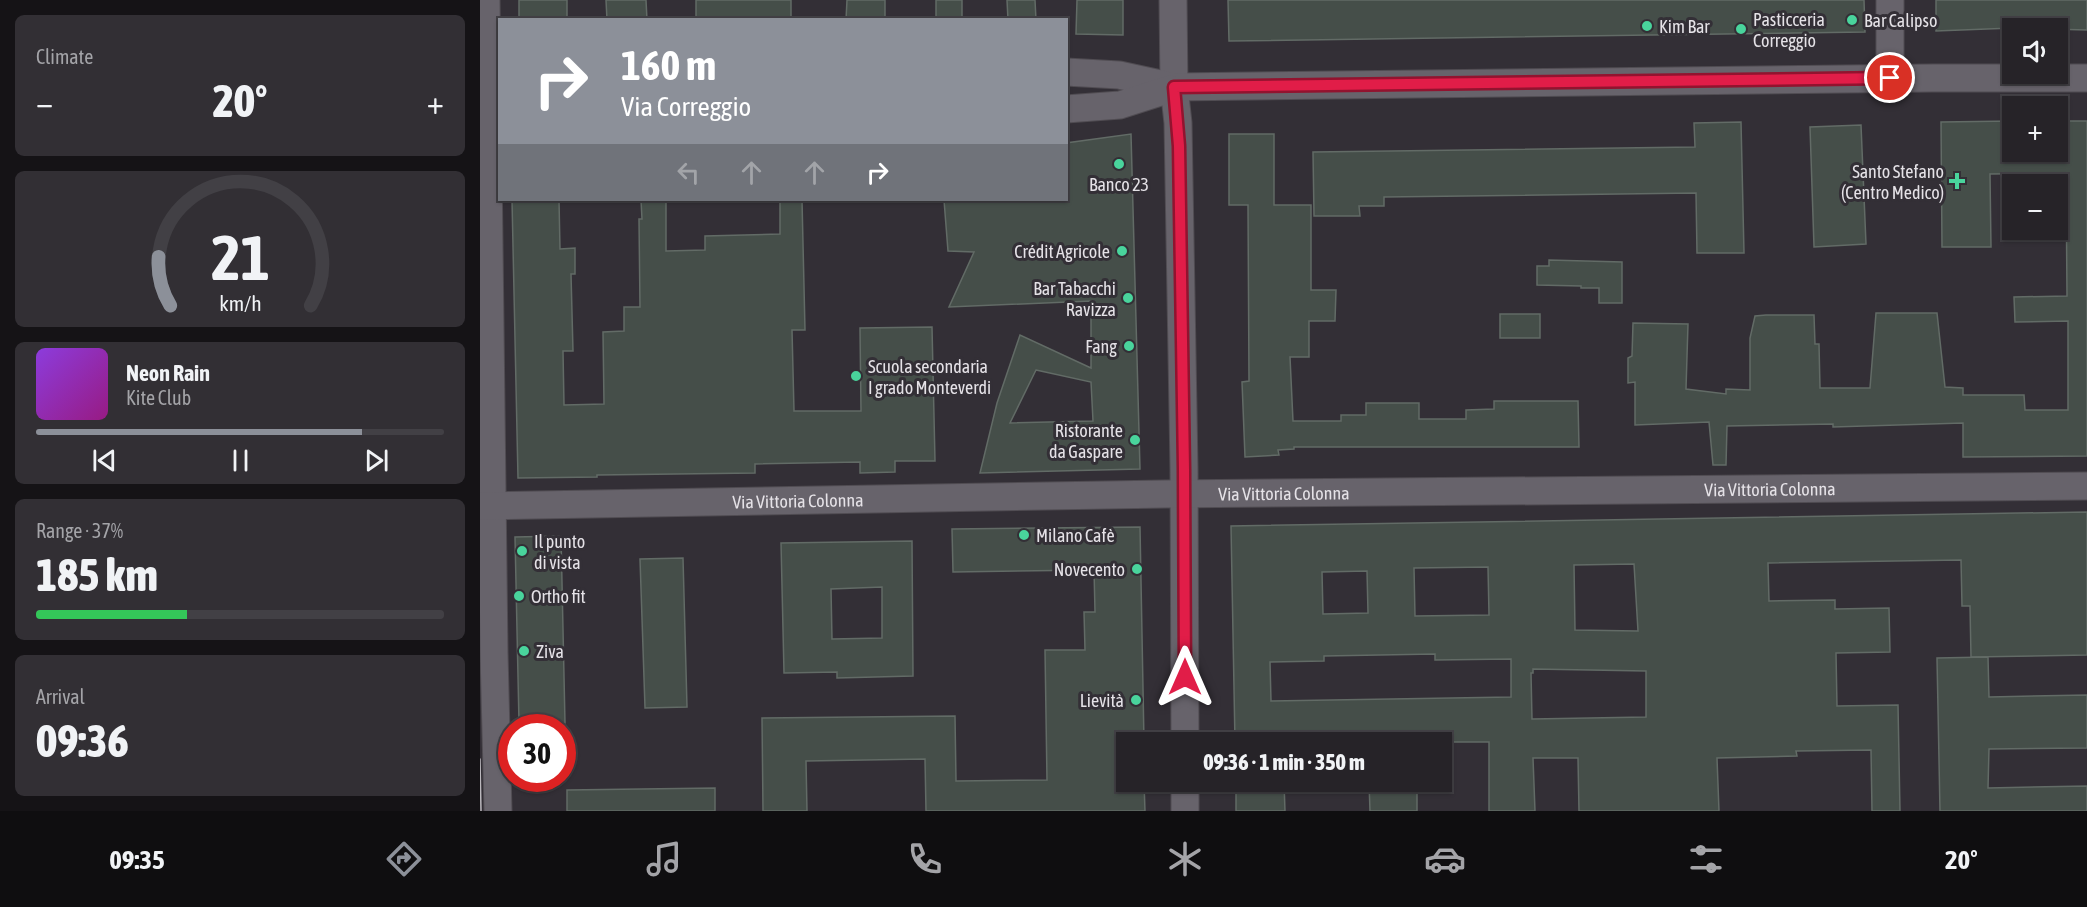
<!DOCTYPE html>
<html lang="en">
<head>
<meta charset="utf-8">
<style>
	body { margin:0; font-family:"Asap Condensed",sans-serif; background:#322f34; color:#f1f3f6; height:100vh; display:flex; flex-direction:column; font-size:22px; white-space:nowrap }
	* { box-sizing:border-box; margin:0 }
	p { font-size:20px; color:#a4a4a8 }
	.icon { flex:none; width:33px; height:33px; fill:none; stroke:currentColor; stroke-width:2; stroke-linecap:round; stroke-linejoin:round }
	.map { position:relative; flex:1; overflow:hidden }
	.side { display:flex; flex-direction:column; gap:15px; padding:15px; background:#151316; width:480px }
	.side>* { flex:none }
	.banner { position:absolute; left:18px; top:18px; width:570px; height:183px; border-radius:0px; box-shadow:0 2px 4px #0004,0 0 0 2px #424045; background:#8c9099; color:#fff; overflow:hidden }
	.tools { position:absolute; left:1522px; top:18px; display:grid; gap:12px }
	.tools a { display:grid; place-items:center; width:66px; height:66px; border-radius:0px; background:#262328; box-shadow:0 2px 4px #0004,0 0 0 2px #424045; font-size:30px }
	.speed { position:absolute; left:18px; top:714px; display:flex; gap:12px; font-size:30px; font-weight:700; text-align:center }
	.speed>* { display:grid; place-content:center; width:78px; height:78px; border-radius:50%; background:#262328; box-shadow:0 2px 4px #0004,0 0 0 2px #424045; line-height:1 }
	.speed .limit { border:9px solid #d22; background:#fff; color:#111 }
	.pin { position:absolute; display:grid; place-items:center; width:51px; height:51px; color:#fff; margin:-26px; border:3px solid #fff; border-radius:50%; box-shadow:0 2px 6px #0007 }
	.me { position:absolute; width:66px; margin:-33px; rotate:0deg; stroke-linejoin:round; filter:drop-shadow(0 0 4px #0008) }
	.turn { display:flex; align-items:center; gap:21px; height:126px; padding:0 24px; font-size:27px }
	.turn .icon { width:78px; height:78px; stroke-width:2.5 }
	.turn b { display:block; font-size:42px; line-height:51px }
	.lanes { display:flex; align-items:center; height:57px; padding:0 24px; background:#0003; justify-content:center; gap:30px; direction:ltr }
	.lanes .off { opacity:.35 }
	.big { font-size:45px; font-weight:800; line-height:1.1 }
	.side .card { flex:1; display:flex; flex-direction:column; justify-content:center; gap:9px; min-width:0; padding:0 21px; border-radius:9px; background:#322f34 }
	.side .dial { align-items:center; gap:0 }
	.dial svg { height:156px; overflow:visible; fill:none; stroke:#424045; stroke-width:7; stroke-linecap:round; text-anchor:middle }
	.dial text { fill:#f1f3f6; stroke:none }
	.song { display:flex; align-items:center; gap:18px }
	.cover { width:72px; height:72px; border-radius:9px; background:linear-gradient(135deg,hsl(270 70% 55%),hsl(310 70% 35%)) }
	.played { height:6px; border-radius:3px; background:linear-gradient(90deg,#8c9099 80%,#424045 80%) }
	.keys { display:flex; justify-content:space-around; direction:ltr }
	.heat { display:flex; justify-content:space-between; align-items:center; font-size:33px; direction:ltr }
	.charge { height:9px; border-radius:4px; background:linear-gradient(90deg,#34c759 37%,#424045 0) }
	.trip { position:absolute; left:636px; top:732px; width:336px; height:60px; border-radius:0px; background:#262328; box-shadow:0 2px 4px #0004,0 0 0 2px #424045; font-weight:800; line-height:60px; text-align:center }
	.menu { display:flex; height:96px; justify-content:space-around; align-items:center; background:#0f0e10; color:#a4a4a8 }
	.menu .icon { width:42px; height:42px }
	.menu .current { color:#8c9099 }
	.menu b { font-size:27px; color:#f1f3f6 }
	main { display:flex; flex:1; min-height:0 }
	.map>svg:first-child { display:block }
	.building { fill:#454e49; stroke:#626b66; stroke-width:1.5; fill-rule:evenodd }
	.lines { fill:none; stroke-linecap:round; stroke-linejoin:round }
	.street-casing { stroke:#504c52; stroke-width:29 }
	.street { stroke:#67636b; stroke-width:27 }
	.tram { stroke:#bbb8bd; stroke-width:1.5 }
	.route-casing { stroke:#92132f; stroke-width:15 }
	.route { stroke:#e11d48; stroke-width:10 }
	.poi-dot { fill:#49d49c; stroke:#332f36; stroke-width:2 }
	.labels { text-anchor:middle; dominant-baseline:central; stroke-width:6; stroke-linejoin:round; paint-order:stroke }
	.poi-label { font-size:18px; fill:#e5e2e7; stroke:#332f36; text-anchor:start }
	.street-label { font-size:18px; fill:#e5e2e7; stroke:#332f36 }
</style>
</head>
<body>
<main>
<section class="side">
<div class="card"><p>Climate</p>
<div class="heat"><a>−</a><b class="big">20°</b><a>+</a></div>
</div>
<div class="card dial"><svg viewBox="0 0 100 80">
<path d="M14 69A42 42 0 1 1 86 69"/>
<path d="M14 69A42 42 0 0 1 8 44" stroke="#8c9099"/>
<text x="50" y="56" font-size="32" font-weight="700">21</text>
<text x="50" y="72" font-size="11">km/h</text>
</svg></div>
<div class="card">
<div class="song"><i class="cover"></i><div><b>Neon Rain</b><p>Kite Club</p></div></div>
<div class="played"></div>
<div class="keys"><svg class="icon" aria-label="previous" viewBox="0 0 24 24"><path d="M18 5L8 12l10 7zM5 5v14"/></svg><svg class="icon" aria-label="pause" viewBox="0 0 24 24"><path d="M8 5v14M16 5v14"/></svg><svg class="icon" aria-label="next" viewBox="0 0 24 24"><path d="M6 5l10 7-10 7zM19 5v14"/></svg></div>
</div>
<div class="card"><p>Range · 37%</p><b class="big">185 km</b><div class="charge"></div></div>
<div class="card"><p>Arrival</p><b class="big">09:36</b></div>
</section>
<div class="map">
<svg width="1607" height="811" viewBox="0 0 1607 811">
	<rect width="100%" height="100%" fill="#332f36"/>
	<g class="building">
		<rect x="39" y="0" width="48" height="20"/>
		<path d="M 126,0 L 166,0 L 167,20 L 127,20 Z"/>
		<rect x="216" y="0" width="95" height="20"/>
		<path d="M 367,0 L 405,0 L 405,20 L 366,20 Z"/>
		<rect x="456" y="0" width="26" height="20"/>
		<path d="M 527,0 L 555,0 L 556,20 L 528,20 Z"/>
		<path d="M 597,0 L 643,0 L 643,35 L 596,34 Z"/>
		<path d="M 748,0 L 1384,0 L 1385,32 L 749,41 Z"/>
		<path d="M 1456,0 L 1607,0 L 1607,30 L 1533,28 L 1456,31 Z"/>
		<path d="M 1533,121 L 1533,152 L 1578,152 L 1578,121 L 1607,121 L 1607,456 L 1483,457 L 1483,423 L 1353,427 L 1353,424 L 1247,426 L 1246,465 L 1233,465 L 1229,422 L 1155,425 L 1155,382 L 1148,383 L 1148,358 L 1152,356 L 1153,323 L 1208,324 L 1206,389 L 1246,394 L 1246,389 L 1270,390 L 1270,338 L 1275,316 L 1286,315 L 1334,315 L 1335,344 L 1339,344 L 1340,388 L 1390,388 L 1396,313 L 1457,313 L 1465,387 L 1483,388 L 1483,395 L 1544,395 L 1545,410 L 1588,410 L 1588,321 L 1535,322 L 1534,297 L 1587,296 L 1586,173 L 1510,174 L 1511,247 L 1462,247 L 1461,122 Z"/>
		<path d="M 1261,122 L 1264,253 L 1217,253 L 1216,193 L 904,197 L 904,206 L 879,206 L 880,216 L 834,216 L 833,152 L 1215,147 L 1214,123 Z"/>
		<path d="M 1381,125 L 1386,244 L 1334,247 L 1330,127 Z"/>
		<path d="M 651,134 L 660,469 L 500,473 L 517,403 L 540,335 L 611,368 L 611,301 L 469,307 L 494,252 L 468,251 L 464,200 L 586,200 L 586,143 ZM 556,370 L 611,382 L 613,421 L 530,423 Z"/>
		<path d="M 749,134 L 794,134 L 794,205 L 831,205 L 831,290 L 856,290 L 855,321 L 829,321 L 829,357 L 810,357 L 813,421 L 861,421 L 861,415 L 886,415 L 886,403 L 939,403 L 939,419 L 986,419 L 986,410 L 1014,409 L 1014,401 L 1098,401 L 1099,447 L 814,447 L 814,449 L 798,450 L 799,455 L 765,457 L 762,382 L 769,381 L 768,205 L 749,205 Z"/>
		<path d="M 32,200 L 79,200 L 80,249 L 95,248 L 95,274 L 91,274 L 93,351 L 83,351 L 84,405 L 124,404 L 123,332 L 144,331 L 144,307 L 160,307 L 159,219 L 162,219 L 161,200 L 186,200 L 186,251 L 225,250 L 225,236 L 300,234 L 300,200 L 322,200 L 325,330 L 312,330 L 314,411 L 381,411 L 380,328 L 452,327 L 455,461 L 415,461 L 415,472 L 380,473 L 380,462 L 275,464 L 275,473 L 117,475 L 117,477 L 38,478 Z"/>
		<path d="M 1069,260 L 1142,262 L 1142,303 L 1119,303 L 1119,288 L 1101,288 L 1101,286 L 1057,285 L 1057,266 L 1069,266 Z"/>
		<rect x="1020" y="314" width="40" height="24"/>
		<path d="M 1607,512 L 1607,655 L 1491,657 L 1490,606 L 1482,606 L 1481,560 L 1288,563 L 1289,601 L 1355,600 L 1355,609 L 1409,608 L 1410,652 L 1356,653 L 1357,706 L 1418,705 L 1420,811 L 1392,811 L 1391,750 L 1316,751 L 1317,756 L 1237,758 L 1239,811 L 1099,811 L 1098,758 L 1053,758 L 1055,811 L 1009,811 L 1009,742 L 896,742 L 895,739 L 755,742 L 751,526 ZM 1154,564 L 1158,631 L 1095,630 L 1094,565 ZM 1008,567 L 1009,615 L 935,616 L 934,568 ZM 887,571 L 888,613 L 843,614 L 842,572 ZM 955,654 L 955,660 L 1031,659 L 1031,697 L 791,701 L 790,662 L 844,661 L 844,656 ZM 1053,669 L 1166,671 L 1166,717 L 1052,719 L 1051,673 L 1053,673 Z"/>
		<path d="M 660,527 L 664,742 L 646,742 L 646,782 L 664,782 L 665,811 L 446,811 L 445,759 L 326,761 L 327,811 L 283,811 L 282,718 L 475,716 L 476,781 L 567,780 L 565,650 L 605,650 L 604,612 L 615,612 L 614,570 L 473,572 L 472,529 Z"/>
		<path d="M 81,536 L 85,723 L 39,723 L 35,537 Z"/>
		<path d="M 432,541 L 433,676 L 357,678 L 357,672 L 304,673 L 301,543 ZM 402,587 L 402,638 L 352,639 L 351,589 Z"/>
		<path d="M 203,558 L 207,707 L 165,708 L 160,559 Z"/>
		<path d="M 1508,657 L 1509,697 L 1607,695 L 1607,748 L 1509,749 L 1508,788 L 1607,786 L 1607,811 L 1460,811 L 1457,658 Z"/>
		<path d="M 756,782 L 804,782 L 805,811 L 756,811 Z"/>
		<path d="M 889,782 L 937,782 L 937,811 L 890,811 Z"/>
		<path d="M 235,788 L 235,811 L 87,811 L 87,790 Z"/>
	</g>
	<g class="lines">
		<g class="street-casing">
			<g id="street">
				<path d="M 6,0 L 14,653 L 18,811"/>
				<path d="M 693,0 L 694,87 L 698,123 L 704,469 L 705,742"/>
				<path d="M 1410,0 L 1410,78"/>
				<path d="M 586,72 L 639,75 L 694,87 L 1453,78 L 1607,78"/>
				<path d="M 586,109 L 640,105 L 690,89"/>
				<path id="s1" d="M 0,506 L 685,494 L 1607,486"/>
				<path d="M 705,782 L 705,811"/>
			</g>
		</g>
		<use href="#street" class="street"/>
		<path class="tram" d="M 0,759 L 1,811"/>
	</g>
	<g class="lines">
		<g class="route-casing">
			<path id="route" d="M 705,677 L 704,469 L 699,146 L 694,87 L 1410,78"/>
		</g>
		<use href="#route" class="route"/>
	</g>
	<g class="poi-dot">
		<circle cx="1372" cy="20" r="6"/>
		<circle cx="1167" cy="26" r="6"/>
		<circle cx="1261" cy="29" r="6"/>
		<circle cx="639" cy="164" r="6"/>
		<path d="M1474 172h6v6h6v6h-6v6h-6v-6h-6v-6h6z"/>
		<circle cx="642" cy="251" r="6"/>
		<circle cx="648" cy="298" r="6"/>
		<circle cx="649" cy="346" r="6"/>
		<circle cx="376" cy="376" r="6"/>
		<circle cx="655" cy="440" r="6"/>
		<circle cx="544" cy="535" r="6"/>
		<circle cx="42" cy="551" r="6"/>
		<circle cx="657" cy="569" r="6"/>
		<circle cx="39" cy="596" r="6"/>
		<circle cx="44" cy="651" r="6"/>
		<circle cx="656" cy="700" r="6"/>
	</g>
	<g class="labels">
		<g class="poi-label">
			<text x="1273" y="19">Pasticceria<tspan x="1273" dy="21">Correggio</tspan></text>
			<text x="1384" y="20">Bar Calipso</text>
			<text x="1179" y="26">Kim Bar</text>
			<text x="1464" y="171" text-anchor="end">Santo Stefano<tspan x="1464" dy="21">(Centro Medico)</tspan></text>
			<text x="639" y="184" text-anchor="middle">Banco 23</text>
			<text x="630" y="251" text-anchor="end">Crédit Agricole</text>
			<text x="636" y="288" text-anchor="end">Bar Tabacchi<tspan x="636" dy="21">Ravizza</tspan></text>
			<text x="637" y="346" text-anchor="end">Fang</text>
			<text x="388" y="366">Scuola secondaria<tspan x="388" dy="21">I grado Monteverdi</tspan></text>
			<text x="643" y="430" text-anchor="end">Ristorante<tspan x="643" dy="21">da Gaspare</tspan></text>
			<text x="556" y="535">Milano Cafè</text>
			<text x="54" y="541">Il punto<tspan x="54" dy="21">di vista</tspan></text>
			<text x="645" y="569" text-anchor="end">Novecento</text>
			<text x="51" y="596">Ortho fit</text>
			<text x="56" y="651">Ziva</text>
			<text x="644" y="700" text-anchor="end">Lievità</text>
		</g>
		<g class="street-label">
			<text stroke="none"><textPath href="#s1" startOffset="1290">Via Vittoria Colonna</textPath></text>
			<text stroke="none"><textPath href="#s1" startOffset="804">Via Vittoria Colonna</textPath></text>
			<text stroke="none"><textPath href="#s1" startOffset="318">Via Vittoria Colonna</textPath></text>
		</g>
	</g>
</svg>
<div class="tools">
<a><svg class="icon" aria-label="sound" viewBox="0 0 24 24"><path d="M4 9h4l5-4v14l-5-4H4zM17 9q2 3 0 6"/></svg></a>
<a>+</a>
<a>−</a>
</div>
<div class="speed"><div class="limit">30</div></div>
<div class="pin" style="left:1410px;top:78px;background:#d93025"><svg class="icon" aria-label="arrive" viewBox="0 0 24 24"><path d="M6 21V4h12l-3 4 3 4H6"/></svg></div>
<svg class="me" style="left:705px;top:677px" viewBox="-20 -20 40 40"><path d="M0-17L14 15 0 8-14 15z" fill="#e11d48" stroke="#fff" stroke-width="4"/></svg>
<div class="trip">09:36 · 1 min · 350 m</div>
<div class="banner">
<div class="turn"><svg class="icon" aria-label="right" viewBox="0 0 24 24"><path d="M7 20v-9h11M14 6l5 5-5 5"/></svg><div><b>160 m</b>Via Correggio</div></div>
<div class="lanes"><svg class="icon off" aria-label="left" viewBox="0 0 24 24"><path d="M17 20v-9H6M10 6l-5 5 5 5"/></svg><svg class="icon off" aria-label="ahead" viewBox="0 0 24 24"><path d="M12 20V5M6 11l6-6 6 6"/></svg><svg class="icon off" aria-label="ahead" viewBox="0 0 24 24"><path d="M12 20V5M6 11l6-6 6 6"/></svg><svg class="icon" aria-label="right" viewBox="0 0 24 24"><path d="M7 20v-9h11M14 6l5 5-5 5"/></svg></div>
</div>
</div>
</main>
<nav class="menu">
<b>09:35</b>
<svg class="icon current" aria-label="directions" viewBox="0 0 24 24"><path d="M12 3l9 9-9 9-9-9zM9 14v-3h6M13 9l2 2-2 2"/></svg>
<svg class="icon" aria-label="music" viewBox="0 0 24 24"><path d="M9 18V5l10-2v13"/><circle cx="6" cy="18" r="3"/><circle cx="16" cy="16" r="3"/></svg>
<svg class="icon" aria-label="phone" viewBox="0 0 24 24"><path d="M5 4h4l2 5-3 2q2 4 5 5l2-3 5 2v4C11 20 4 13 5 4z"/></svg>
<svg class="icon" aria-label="climate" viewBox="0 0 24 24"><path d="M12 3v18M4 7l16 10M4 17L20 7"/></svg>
<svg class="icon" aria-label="car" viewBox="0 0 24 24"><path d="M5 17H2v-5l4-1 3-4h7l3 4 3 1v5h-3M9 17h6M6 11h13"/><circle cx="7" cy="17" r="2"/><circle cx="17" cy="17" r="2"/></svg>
<svg class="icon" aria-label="filters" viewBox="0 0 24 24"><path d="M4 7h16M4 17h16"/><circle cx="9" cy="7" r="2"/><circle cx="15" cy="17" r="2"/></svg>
<b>20°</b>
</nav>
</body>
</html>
